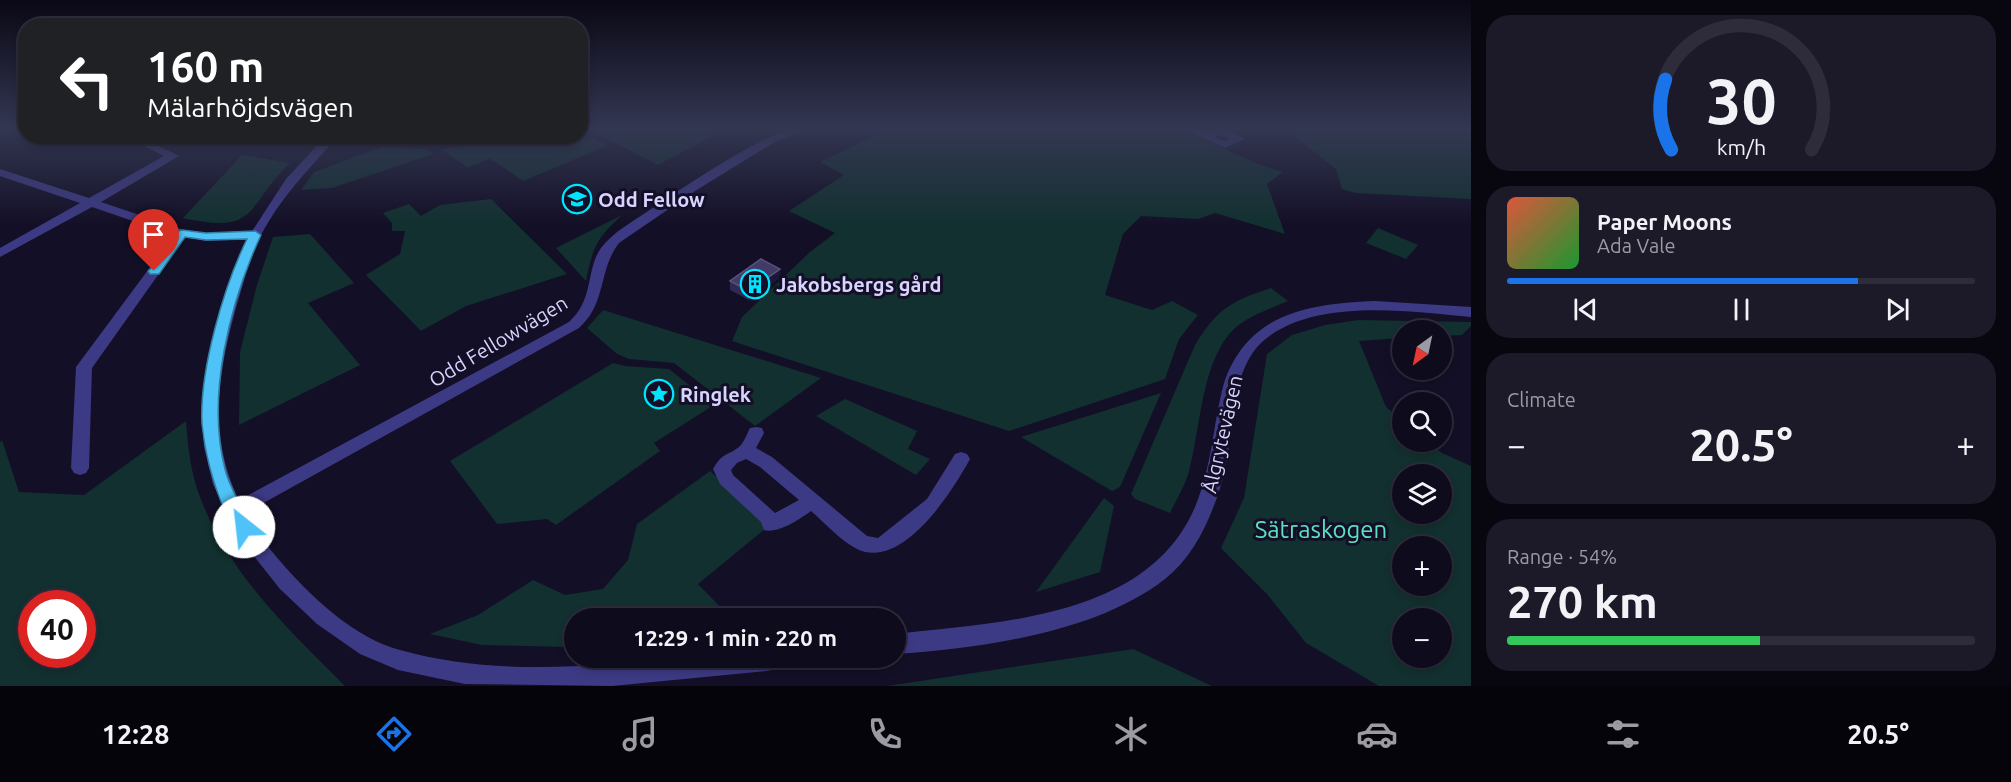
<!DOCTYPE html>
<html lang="en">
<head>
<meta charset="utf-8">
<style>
	body { margin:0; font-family:Ubuntu,sans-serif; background:#1c1929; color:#f1f3f6; height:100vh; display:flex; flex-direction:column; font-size:22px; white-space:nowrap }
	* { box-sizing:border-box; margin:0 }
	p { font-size:20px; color:#9b9ba3 }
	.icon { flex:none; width:33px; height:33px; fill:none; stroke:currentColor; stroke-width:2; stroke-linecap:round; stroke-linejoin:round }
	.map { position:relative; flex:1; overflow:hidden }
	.details { display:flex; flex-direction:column; gap:15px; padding:15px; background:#08060f; width:540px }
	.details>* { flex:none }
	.banner { position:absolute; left:18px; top:18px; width:570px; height:126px; border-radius:24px; box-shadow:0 3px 9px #0003,0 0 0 2px #2e2b3b; background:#202124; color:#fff; overflow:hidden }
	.needle { width:39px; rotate:213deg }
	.controls { position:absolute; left:1392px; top:320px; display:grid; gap:12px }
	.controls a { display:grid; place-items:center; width:60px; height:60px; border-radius:50%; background:#0e0b1c; box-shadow:0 3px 9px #0003,0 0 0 2px #2e2b3b; font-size:30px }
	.speed { position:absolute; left:18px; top:590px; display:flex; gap:12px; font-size:30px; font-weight:700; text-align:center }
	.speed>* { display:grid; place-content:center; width:78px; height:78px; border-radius:50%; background:#0e0b1c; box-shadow:0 3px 9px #0003,0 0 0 2px #2e2b3b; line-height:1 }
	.speed .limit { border:9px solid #d22; background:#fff; color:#111 }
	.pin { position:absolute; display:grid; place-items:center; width:51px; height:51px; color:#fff; margin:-62px -26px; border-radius:50% 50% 50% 0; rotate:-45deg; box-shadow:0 0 6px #0007 }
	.pin .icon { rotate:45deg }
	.me { position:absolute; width:66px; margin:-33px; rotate:331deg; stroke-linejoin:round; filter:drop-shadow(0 0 4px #0008) }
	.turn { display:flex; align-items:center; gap:21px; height:126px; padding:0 30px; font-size:27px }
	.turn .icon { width:78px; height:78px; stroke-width:2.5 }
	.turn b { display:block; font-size:42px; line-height:51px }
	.big { font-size:45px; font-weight:700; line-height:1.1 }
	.details .tile { flex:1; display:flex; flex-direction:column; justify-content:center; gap:9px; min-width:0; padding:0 21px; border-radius:24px; background:#1c1929 }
	.details .dial { align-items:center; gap:0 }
	.dial svg { height:156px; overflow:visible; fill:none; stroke:#2e2b3b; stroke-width:7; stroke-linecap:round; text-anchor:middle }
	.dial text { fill:#f1f3f6; stroke:none }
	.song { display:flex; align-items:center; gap:18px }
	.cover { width:72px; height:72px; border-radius:9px; background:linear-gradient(135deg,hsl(10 70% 55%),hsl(130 70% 35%)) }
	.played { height:6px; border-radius:3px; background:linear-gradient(90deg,#1a73e8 75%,#2e2b3b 75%) }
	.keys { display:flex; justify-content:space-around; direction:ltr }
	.heat { display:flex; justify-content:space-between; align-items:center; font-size:33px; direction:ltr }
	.charge { height:9px; border-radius:4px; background:linear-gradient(90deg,#34c759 54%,#2e2b3b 0) }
	.trip { position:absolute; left:564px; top:608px; width:342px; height:60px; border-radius:30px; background:#0e0b1c; box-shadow:0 3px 9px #0003,0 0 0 2px #2e2b3b; font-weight:700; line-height:60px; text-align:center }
	.tab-bar { display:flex; height:96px; justify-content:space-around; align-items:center; background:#06040b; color:#9b9ba3 }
	.tab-bar .icon { width:42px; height:42px }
	.tab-bar .active { color:#1a73e8 }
	.tab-bar b { font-size:27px; color:#f1f3f6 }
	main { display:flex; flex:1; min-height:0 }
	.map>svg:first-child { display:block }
	.green { fill:#12302f; fill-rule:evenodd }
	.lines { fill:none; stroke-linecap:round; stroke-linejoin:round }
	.minor { fill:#3d3a85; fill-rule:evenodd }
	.tertiary { fill:#3d3a85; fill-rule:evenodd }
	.wall { fill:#312854 }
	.shaded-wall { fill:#1d163a }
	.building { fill:#433a66; stroke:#5a527e; stroke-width:1.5 }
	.route { fill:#4fc3f7; stroke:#337fa1; stroke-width:1.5 }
	.labels { text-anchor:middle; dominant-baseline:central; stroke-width:6; stroke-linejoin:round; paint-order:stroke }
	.poi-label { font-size:20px; font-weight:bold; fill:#d9d4ff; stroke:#130f26; text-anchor:start }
	.street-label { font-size:20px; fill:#d9d4ff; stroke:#130f26 }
	.near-park-label { font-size:24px; fill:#5fe0c0; stroke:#130f26 }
</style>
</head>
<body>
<main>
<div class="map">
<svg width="1471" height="686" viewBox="0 0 1471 686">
	<rect width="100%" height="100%" fill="#130f26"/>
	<g class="green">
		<path d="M 589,129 L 725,129 L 658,165 Z"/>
		<path d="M 904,129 L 919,129 L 925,133 L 945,129 L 1169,129 L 1174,131 L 1181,129 L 1258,164 L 1283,172 L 1267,184 L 1285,234 L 1215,213 L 1198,219 L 1141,216 L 1123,234 L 1105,295 L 1152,310 L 1172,301 L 1198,315 L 1179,339 L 1165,379 L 1009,431 L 732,341 L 742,317 L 810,252 L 835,233 L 789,211 L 844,175 L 820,162 L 877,135 Z"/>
		<path d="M 1286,129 L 1471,129 L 1471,199 L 1356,193 L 1342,189 L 1336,169 Z"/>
		<path d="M 581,133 L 605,145 L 604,147 L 523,181 L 490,158 L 468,168 L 441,149 L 545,137 L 580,136 Z"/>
		<path d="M 347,137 L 347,136 L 501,137 L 423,145 Z"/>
		<path d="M 382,147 L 427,149 L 433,154 L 332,188 L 301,190 L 314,172 Z"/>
		<path d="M 242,155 L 290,163 C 244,207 260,235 183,218 Z"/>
		<path d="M 491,199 L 567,274 L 466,306 L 421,331 L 366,275 L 400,254 L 405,231 L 392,231 L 392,223 L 383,213 L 409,204 L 421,216 L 440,205 Z"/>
		<path d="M 622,215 C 596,239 593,247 586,281 L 556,248 Z"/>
		<path d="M 1378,228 L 1418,245 L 1406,259 L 1366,243 Z"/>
		<path d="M 310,234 L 354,283 L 308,303 L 360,365 L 239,425 L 240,352 L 257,285 L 273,237 Z"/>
		<path d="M 1271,288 L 1288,301 C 1270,309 1250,315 1235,328 C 1202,359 1201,424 1190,467 C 1187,483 1177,498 1170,513 L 1135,499 L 1131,494 L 1195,345 C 1217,309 1231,301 1271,288 Z"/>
		<path d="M 603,310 L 821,378 L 755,426 L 674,363 L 629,359 L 617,354 L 587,328 Z"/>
		<path d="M 1358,320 L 1471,322 L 1471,326 L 1462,335 L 1442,336 L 1442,330 L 1402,330 L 1402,338 L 1359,341 L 1386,407 L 1402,420 L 1402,441 L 1428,441 L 1442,453 L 1471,466 L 1471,686 L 1379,686 L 1306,643 L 1267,594 L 1221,548 L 1244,498 L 1267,354 L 1292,335 L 1325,325 ZM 1402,474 L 1442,474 L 1442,513 L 1402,513 ZM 1402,546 L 1442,546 L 1442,585 L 1402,585 ZM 1402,618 L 1442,618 L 1442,657 L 1402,657 Z"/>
		<path d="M 613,363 L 625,366 L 669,369 L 714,405 L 654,443 L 660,451 L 556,525 L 547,519 L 497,524 L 450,461 Z"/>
		<path d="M 1161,393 L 1120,487 L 1112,491 L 1021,437 Z"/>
		<path d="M 845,399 L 917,431 L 908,449 L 930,459 L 916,475 L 816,416 Z"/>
		<path d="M 186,421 C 188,448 191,476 202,502 C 231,576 290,631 345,686 L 0,686 L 0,443 L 2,440 L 19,492 L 84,495 ZM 32,603 L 82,603 L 82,654 L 32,654 Z"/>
		<path d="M 710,471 L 771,524 L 698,584 L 731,618 L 574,618 L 574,647 L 568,647 L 482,645 L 430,634 L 478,615 L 533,580 L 565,595 L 603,589 L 628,560 L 637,524 Z"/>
		<path d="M 1104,498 L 1114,506 L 1100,572 L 1036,592 Z"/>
		<path d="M 1133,649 L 1212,686 L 887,686 Z"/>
	</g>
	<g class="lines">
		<g class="minor">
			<path d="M 789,129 L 804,129 L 773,143 L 695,191 L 619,243 C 598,270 607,303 579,328 L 240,516 L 234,519 L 228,516 L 225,511 L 228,506 L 569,322 C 595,298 585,271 601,248 C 614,231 634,221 651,209 C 695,180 740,148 789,129 Z"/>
			<path d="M 1183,129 L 1197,129 L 1206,133 C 1219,127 1233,130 1244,139 L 1225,148 ZM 1219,135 L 1229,139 L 1225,141 L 1215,137 Z"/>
			<path d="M 124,136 L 139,136 L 179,156 L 101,202 L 184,230 L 206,233 L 255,231 L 261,235 L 255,239 L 206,241 L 185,237 L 92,368 L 89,468 L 86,473 L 80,475 L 74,473 L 71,468 L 76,367 L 174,235 L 92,207 L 0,257 L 0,248 L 80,203 L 0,176 L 0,169 L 89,198 L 164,156 Z"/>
			<path d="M 756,427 L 762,428 L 764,433 L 756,448 L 772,457 L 867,536 L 878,538 L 927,499 L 955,454 L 961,452 L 967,454 L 970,459 C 952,492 902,571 857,549 C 841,541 825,523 811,511 C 800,519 778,534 764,530 L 761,522 L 720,484 L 713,469 C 723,451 729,456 740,446 C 744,442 747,434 750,428 ZM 746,459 L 760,467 L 799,500 L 775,513 L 733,475 L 731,470 L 737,463 Z"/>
		</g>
		<g class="tertiary">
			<path d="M 326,136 L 338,136 C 314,164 288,189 269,221 C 252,248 245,278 236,308 C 206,414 211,485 287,569 C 317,602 356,638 400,650 C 499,678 600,665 700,657 C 736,655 773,657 810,657 L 806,664 L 766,671 L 612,686 L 465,684 L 398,670 L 360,654 L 317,624 L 280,589 L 238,536 L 213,484 L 204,447 L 203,425 L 205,382 L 219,319 L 245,242 L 286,179 Z"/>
			<path d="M 1375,301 L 1471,307 L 1471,317 C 1409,311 1306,296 1258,346 C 1249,356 1243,370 1239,383 C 1230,425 1230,468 1213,508 C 1203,534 1188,561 1165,579 C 1096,633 981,648 896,654 L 896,634 C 999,622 1148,618 1195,507 C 1212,467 1213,424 1224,383 C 1248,312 1310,304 1375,301 Z"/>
		</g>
	</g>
	<path class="wall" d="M 780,269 L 779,278 L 749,300 L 730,290 L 730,281 Z"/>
	<path class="shaded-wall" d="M 780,269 L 779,278 L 749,300 L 749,291 Z"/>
	<path class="building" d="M 761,259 L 780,269 L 749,291 L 730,281 Z"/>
	<linearGradient id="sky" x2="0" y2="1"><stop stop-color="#0a0815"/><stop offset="0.57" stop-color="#333752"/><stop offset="1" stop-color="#333752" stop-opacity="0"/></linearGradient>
	<rect width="1471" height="225" fill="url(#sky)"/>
	<path class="route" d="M 182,230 L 206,233 L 255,231 L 261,235 C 230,302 206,396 225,469 C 230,490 243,508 252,527 L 250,532 C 237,536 230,522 225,512 C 213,483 205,455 202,424 C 199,371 224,286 247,239 L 206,240 L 185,237 L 159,274 L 150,274 L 148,271 L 150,269 L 178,231 Z"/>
	<defs>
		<g id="school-ring" transform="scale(1.5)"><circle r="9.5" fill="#130f26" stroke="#00e5ff" stroke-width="1.5"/><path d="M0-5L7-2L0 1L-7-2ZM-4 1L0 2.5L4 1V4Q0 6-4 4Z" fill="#00e5ff"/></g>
		<g id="building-ring" transform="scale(1.5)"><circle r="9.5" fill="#130f26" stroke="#00e5ff" stroke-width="1.5"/><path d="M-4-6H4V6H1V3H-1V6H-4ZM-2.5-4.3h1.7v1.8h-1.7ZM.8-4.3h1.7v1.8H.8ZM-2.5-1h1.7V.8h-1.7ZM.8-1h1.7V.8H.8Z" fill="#00e5ff"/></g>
		<g id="sight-ring" transform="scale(1.5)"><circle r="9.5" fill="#130f26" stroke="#00e5ff" stroke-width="1.5"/><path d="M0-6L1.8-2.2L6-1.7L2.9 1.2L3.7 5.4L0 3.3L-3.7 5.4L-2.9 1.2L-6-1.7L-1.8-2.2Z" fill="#00e5ff"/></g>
	</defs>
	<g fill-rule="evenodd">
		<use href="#school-ring" x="577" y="199"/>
		<use href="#building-ring" x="755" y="284"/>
		<use href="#sight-ring" x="659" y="394"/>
	</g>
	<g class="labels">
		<g class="poi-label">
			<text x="598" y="199">Odd Fellow</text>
			<text x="776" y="284">Jakobsbergs gård</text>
			<text x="680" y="394">Ringlek</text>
		</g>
		<g class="street-label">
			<text transform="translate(498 341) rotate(-31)">Odd Fellowvägen</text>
			<text transform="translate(1222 434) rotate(-77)">Ålgrytevägen</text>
		</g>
		<g class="near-park-label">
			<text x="1321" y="529">Sätraskogen</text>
		</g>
	</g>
</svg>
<div class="controls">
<a><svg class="needle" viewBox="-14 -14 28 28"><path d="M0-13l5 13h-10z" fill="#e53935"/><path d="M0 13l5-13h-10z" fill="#9b9ba3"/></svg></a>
<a><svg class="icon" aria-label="search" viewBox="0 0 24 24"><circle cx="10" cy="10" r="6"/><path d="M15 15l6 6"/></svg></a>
<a><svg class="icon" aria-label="layers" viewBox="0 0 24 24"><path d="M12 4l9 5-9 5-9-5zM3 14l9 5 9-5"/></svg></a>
<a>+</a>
<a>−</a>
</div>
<div class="speed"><div class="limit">40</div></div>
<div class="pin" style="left:154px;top:271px;background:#d93025"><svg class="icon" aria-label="arrive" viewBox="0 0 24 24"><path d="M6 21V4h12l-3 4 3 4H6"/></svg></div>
<svg class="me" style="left:244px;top:527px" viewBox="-20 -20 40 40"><circle r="19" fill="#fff"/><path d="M0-13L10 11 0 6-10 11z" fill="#4fc3f7"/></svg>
<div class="trip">12:29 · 1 min · 220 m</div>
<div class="banner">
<div class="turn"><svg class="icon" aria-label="left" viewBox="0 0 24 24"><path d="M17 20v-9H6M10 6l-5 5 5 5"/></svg><div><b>160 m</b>Mälarhöjdsvägen</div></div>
</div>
</div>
<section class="details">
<div class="tile dial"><svg viewBox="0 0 100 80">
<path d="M14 69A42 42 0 1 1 86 69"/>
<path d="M14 69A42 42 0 0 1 11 33" stroke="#1a73e8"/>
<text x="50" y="56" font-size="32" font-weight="700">30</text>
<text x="50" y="72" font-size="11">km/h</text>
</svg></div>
<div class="tile">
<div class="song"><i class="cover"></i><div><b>Paper Moons</b><p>Ada Vale</p></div></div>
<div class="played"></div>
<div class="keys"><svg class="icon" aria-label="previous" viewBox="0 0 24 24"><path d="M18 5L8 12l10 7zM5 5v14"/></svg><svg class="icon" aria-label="pause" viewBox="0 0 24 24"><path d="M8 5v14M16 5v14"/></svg><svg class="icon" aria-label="next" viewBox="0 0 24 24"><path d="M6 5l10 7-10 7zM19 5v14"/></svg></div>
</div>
<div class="tile"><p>Climate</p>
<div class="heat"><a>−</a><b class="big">20.5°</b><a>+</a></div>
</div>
<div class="tile"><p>Range · 54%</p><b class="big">270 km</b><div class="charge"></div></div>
</section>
</main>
<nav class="tab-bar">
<b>12:28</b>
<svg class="icon active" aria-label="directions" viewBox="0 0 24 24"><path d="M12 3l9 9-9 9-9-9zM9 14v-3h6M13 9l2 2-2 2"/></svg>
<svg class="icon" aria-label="music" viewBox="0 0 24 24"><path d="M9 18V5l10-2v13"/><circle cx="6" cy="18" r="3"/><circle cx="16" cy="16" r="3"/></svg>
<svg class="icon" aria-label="phone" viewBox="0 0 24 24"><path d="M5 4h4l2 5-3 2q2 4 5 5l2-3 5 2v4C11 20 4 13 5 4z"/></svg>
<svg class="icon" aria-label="climate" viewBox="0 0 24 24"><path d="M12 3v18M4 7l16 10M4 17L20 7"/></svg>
<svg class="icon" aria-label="car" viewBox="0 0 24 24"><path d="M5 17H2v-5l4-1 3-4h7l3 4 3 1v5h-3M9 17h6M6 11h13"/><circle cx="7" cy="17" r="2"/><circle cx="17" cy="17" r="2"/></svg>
<svg class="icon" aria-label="filters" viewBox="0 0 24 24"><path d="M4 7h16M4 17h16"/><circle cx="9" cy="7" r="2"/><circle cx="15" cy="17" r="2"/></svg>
<b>20.5°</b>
</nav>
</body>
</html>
